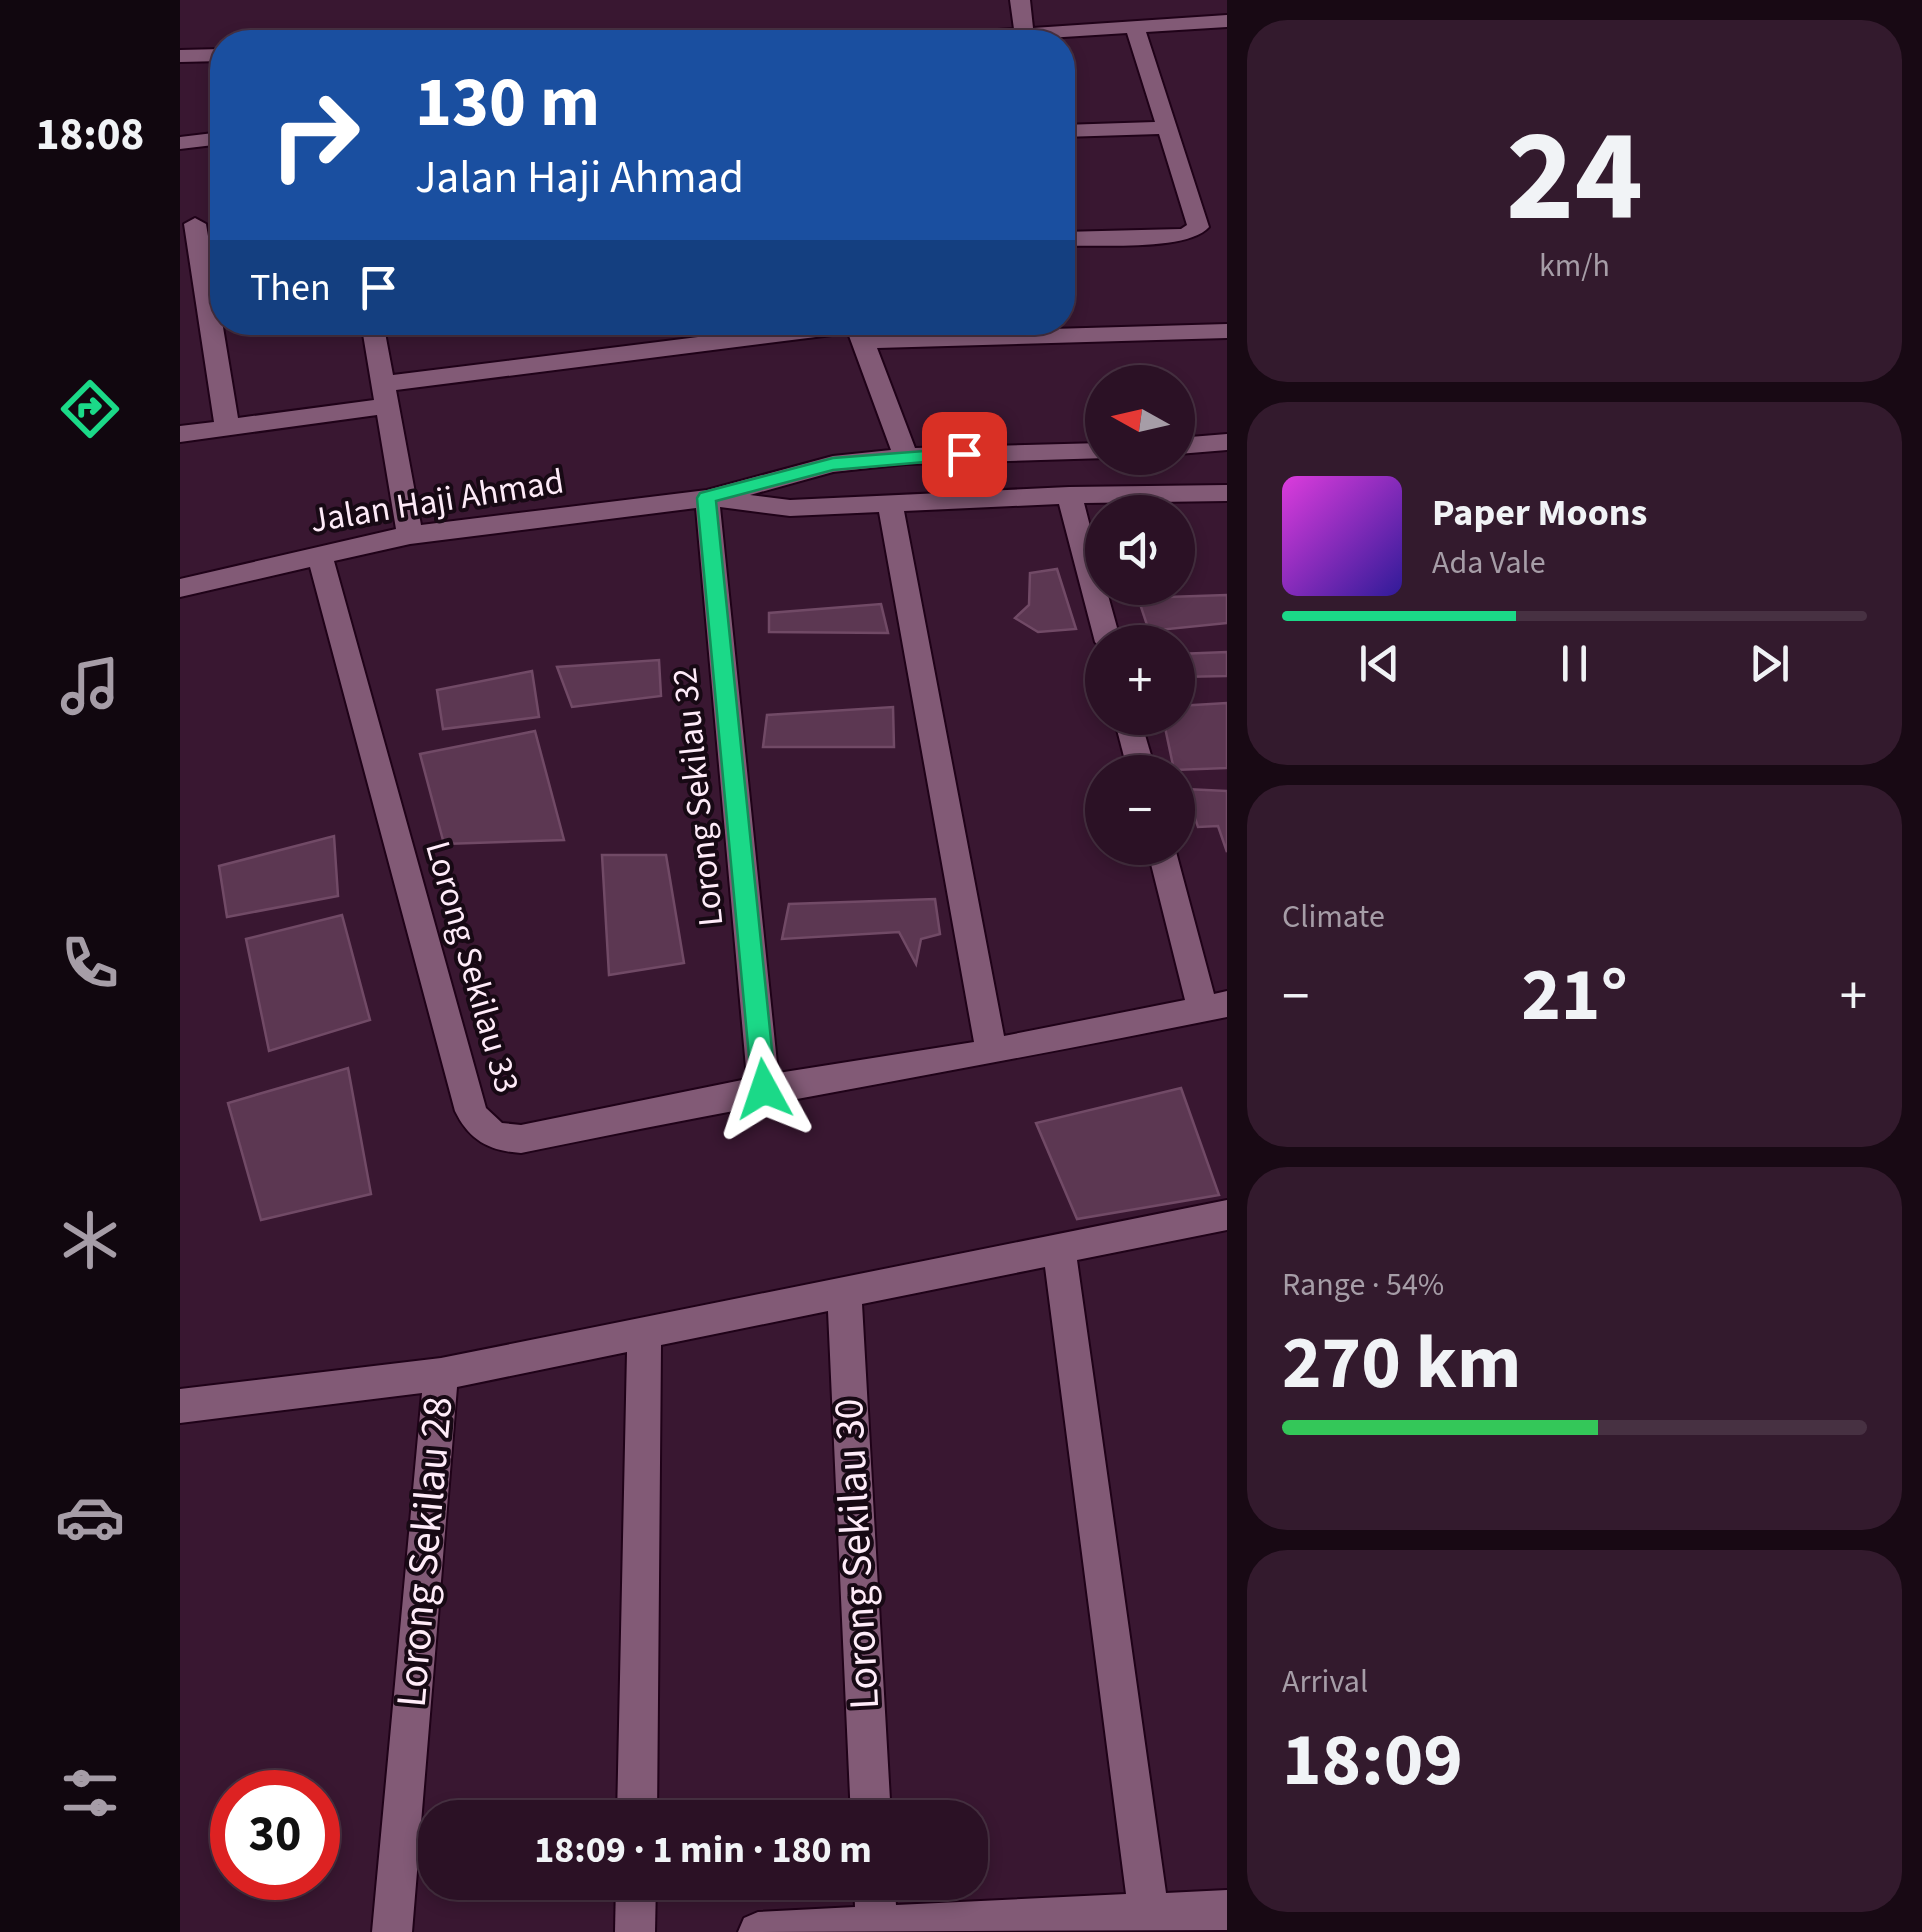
<!DOCTYPE html>
<html lang="en">
<head>
<meta charset="utf-8">
<style>
	body { margin:0; font-family:"Source Sans 3",sans-serif; background:#331a2d; color:#f1f3f6; height:100vh; display:flex; flex-direction:column; font-size:38px; white-space:nowrap }
	* { box-sizing:border-box; margin:0 }
	p { font-size:32px; color:#a69da7 }
	.icon { flex:none; width:55px; height:55px; fill:none; stroke:currentColor; stroke-width:2; stroke-linecap:round; stroke-linejoin:round }
	.map { position:relative; flex:1; overflow:hidden }
	.side { display:flex; flex-direction:column; gap:20px; padding:20px; background:#180914; width:695px }
	.side>* { flex:none }
	.top-card { position:absolute; left:30px; top:30px; width:865px; height:305px; border-radius:40px; box-shadow:0 5px 15px #0003,0 0 0 2px #473142; background:#1a4fa0; color:#fff; overflow:hidden }
	.needle { width:65px; rotate:278deg }
	.buttons { position:absolute; left:905px; top:365px; display:grid; gap:20px }
	.buttons a { display:grid; place-items:center; width:110px; height:110px; border-radius:50%; background:#2b1125; box-shadow:0 5px 15px #0003,0 0 0 2px #473142; font-size:50px }
	.speed { position:absolute; left:30px; top:1770px; display:flex; gap:20px; font-size:50px; font-weight:700; text-align:center }
	.speed>* { display:grid; place-content:center; width:130px; height:130px; border-radius:50%; background:#2b1125; box-shadow:0 5px 15px #0003,0 0 0 2px #473142; line-height:1 }
	.speed .limit { border:15px solid #d22; background:#fff; color:#111 }
	.pin { position:absolute; display:grid; place-items:center; width:85px; height:85px; color:#fff; margin:-42px; border-radius:20px; box-shadow:0 5px 15px #0006 }
	.me { position:absolute; width:110px; margin:-55px; rotate:355deg; stroke-linejoin:round; filter:drop-shadow(0 0 8px #0008) }
	.turn { display:flex; align-items:center; gap:35px; height:210px; padding:0 40px; font-size:45px }
	.turn .icon { width:130px; height:130px; stroke-width:2.5 }
	.turn b { display:block; font-size:70px; line-height:85px }
	.then { display:flex; align-items:center; height:95px; padding:0 40px; background:#0003; gap:20px; font-size:38px }
	.big { font-size:75px; font-weight:700; line-height:1.1 }
	.side .card { flex:1; display:flex; flex-direction:column; justify-content:center; gap:15px; min-width:0; padding:0 35px; border-radius:40px; background:#331a2d }
	.side .dial { align-items:center; gap:0 }
	.dial b { font-size:130px; line-height:1 }
	.song { display:flex; align-items:center; gap:30px }
	.cover { width:120px; height:120px; border-radius:15px; background:linear-gradient(135deg,hsl(300 70% 55%),hsl(250 70% 35%)) }
	.played { height:10px; border-radius:5px; background:linear-gradient(90deg,#1bd988 40%,#473142 40%) }
	.keys { display:flex; justify-content:space-around; direction:ltr }
	.heat { display:flex; justify-content:space-between; align-items:center; font-size:55px; direction:ltr }
	.charge { height:15px; border-radius:8px; background:linear-gradient(90deg,#34c759 54%,#473142 0) }
	.trip { position:absolute; left:238px; top:1800px; width:570px; height:100px; border-radius:40px; background:#2b1125; box-shadow:0 5px 15px #0003,0 0 0 2px #473142; font-weight:700; line-height:100px; text-align:center }
	main { display:flex; flex:1; min-height:0 }
	.tabs { display:flex; flex-direction:column; width:180px; justify-content:space-around; align-items:center; background:#11070f; color:#a69da7 }
	.tabs .icon { width:70px; height:70px }
	.tabs .active { color:#1bd988 }
	.tabs b { font-size:45px; color:#f1f3f6 }
	.map>svg:first-child { display:block }
	.building { fill:#5c3752; stroke:#714a66; stroke-width:2.5 }
	.lines { fill:none; stroke-linecap:round; stroke-linejoin:round }
	.minor-casing { stroke:#1f0218; stroke-width:4 }
	.minor { fill:#825a76; fill-rule:evenodd }
	.route { fill:#1bd988; stroke:#128d58; stroke-width:2.5 }
	.labels { text-anchor:middle; dominant-baseline:central; stroke-width:8; stroke-linejoin:round; paint-order:stroke }
	.street-label { font-size:35px; fill:#feebf8; stroke:#170914 }
	.near-street-label { font-size:42px; fill:#feebf8; stroke:#170914 }
</style>
</head>
<body>
<main>
<nav class="tabs">
<b>18:08</b>
<svg class="icon active" aria-label="directions" viewBox="0 0 24 24"><path d="M12 3l9 9-9 9-9-9zM9 14v-3h6M13 9l2 2-2 2"/></svg>
<svg class="icon" aria-label="music" viewBox="0 0 24 24"><path d="M9 18V5l10-2v13"/><circle cx="6" cy="18" r="3"/><circle cx="16" cy="16" r="3"/></svg>
<svg class="icon" aria-label="phone" viewBox="0 0 24 24"><path d="M5 4h4l2 5-3 2q2 4 5 5l2-3 5 2v4C11 20 4 13 5 4z"/></svg>
<svg class="icon" aria-label="climate" viewBox="0 0 24 24"><path d="M12 3v18M4 7l16 10M4 17L20 7"/></svg>
<svg class="icon" aria-label="car" viewBox="0 0 24 24"><path d="M5 17H2v-5l4-1 3-4h7l3 4 3 1v5h-3M9 17h6M6 11h13"/><circle cx="7" cy="17" r="2"/><circle cx="17" cy="17" r="2"/></svg>
<svg class="icon" aria-label="filters" viewBox="0 0 24 24"><path d="M4 7h16M4 17h16"/><circle cx="9" cy="7" r="2"/><circle cx="15" cy="17" r="2"/></svg>
</nav>
<div class="map">
<svg width="1047" height="1932" viewBox="0 0 1047 1932">
	<rect width="100%" height="100%" fill="#391731"/>
	<g class="building">
		<path d="M 877,569 L 896,629 L 858,632 L 835,618 L 849,605 L 850,573 Z"/>
		<path d="M 1047,595 L 1047,623 L 969,631 L 958,598 Z"/>
		<path d="M 701,604 L 708,633 L 589,632 L 589,613 Z"/>
		<path d="M 1047,652 L 1047,676 L 998,677 L 998,654 Z"/>
		<path d="M 479,660 L 481,696 L 392,707 L 377,667 Z"/>
		<path d="M 352,671 L 359,717 L 263,729 L 257,690 Z"/>
		<path d="M 1047,703 L 1047,768 L 994,770 L 983,718 L 998,718 L 998,706 Z"/>
		<path d="M 713,707 L 714,747 L 583,747 L 587,715 Z"/>
		<path d="M 355,731 L 384,840 L 264,844 L 240,754 Z"/>
		<path d="M 1005,789 L 1047,791 L 1047,852 L 1038,826 L 1018,827 Z"/>
		<path d="M 154,836 L 158,896 L 47,917 L 39,866 Z"/>
		<path d="M 422,855 L 486,855 L 504,963 L 429,975 Z"/>
		<path d="M 755,899 L 760,934 L 741,939 L 736,964 L 719,932 L 602,939 L 609,904 Z"/>
		<path d="M 162,915 L 190,1020 L 89,1051 L 66,939 Z"/>
		<path d="M 168,1068 L 191,1194 L 81,1220 L 48,1103 Z"/>
		<path d="M 1001,1088 L 1039,1195 L 897,1219 L 856,1123 Z"/>
	</g>
	<g class="lines">
		<g class="minor-casing">
			<g id="minor">
				<path d="M 830,0 L 850,0 L 853,28 L 1047,15 L 1047,27 L 966,32 L 1029,227 C 1007,252 917,244 882,246 L 882,232 L 1001,229 L 1007,225 L 979,134 L 882,137 L 882,125 L 975,122 L 947,33 L 803,42 L 710,42 L 720,36 L 834,29 Z"/>
				<path d="M 42,49 L 42,61 L 0,62 L 0,50 Z"/>
				<path d="M 42,132 L 42,144 L 0,149 L 0,137 Z"/>
				<path d="M 15,218 L 26,224 L 58,418 L 194,400 L 181,322 L 203,322 L 213,375 L 639,322 L 687,322 L 691,334 L 1047,324 L 1047,338 L 697,348 L 735,448 L 922,443 L 922,458 L 927,458 L 726,464 L 653,472 L 570,495 L 610,500 L 889,487 L 1047,485 L 1047,501 L 904,503 L 922,573 L 922,588 L 926,588 L 941,642 L 922,642 L 922,650 L 915,642 L 879,504 L 724,511 L 824,1036 L 1005,1000 L 967,848 L 995,848 L 1034,994 L 1047,991 L 1047,1017 C 812,1065 576,1104 341,1153 C 309,1151 289,1140 275,1111 L 130,567 L 0,597 L 0,579 L 216,529 L 197,415 L 0,442 L 0,426 L 34,422 L 4,224 ZM 668,333 L 711,450 L 653,456 L 527,490 L 241,525 L 216,390 ZM 540,507 L 610,516 L 699,512 L 794,1042 L 598,1073 ZM 516,508 L 567,1079 L 341,1125 L 322,1123 L 306,1108 L 154,561 L 230,544 Z"/>
				<path d="M 1047,434 L 1047,450 L 998,454 L 998,438 Z"/>
				<path d="M 934,718 L 960,718 L 976,772 L 948,772 Z"/>
				<path d="M 1047,1200 L 1047,1230 L 897,1260 L 986,1893 L 1047,1890 L 1047,1930 L 558,1932 L 564,1918 L 578,1912 L 675,1907 L 674,1882 L 714,1882 L 716,1905 L 946,1894 L 865,1267 L 682,1304 L 711,1818 L 671,1818 L 648,1311 L 481,1345 L 477,1818 L 437,1818 L 447,1352 L 277,1387 L 232,1932 L 192,1932 L 242,1393 L 0,1423 L 0,1389 L 261,1358 Z"/>
				<path d="M 436,1882 L 476,1882 L 475,1932 L 435,1932 Z"/>
			</g>
		</g>
		<use href="#minor" class="minor"/>
	</g>
	<path class="route" d="M 784,448 L 791,450 L 791,458 L 653,470 L 536,501 L 596,1089 L 592,1096 L 575,1096 L 572,1089 L 517,498 L 520,493 L 653,458 Z"/>
	<g class="labels">
		<g class="street-label">
			<text transform="translate(257 501) rotate(-9)">Jalan Haji Ahmad</text>
			<text transform="translate(518 797) rotate(-96)">Lorong Sekilau 32</text>
			<text transform="translate(292 967) rotate(74)">Lorong Sekilau 33</text>
		</g>
		<g class="near-street-label">
			<text transform="translate(245 1552) rotate(-85)">Lorong Sekilau 28</text>
			<text transform="translate(677 1554) rotate(-93)">Lorong Sekilau 30</text>
		</g>
	</g>
</svg>
<div class="buttons">
<a><svg class="needle" viewBox="-14 -14 28 28"><path d="M0-13l5 13h-10z" fill="#e53935"/><path d="M0 13l5-13h-10z" fill="#a69da7"/></svg></a>
<a><svg class="icon" aria-label="sound" viewBox="0 0 24 24"><path d="M4 9h4l5-4v14l-5-4H4zM17 9q2 3 0 6"/></svg></a>
<a>+</a>
<a>−</a>
</div>
<div class="speed"><div class="limit">30</div></div>
<div class="pin" style="left:784px;top:454px;background:#d93025"><svg class="icon" aria-label="arrive" viewBox="0 0 24 24"><path d="M6 21V4h12l-3 4 3 4H6"/></svg></div>
<svg class="me" style="left:584px;top:1089px" viewBox="-20 -20 40 40"><path d="M0-17L14 15 0 8-14 15z" fill="#1bd988" stroke="#fff" stroke-width="4"/></svg>
<div class="trip">18:09 · 1 min · 180 m</div>
<div class="top-card">
<div class="turn"><svg class="icon" aria-label="right" viewBox="0 0 24 24"><path d="M7 20v-9h11M14 6l5 5-5 5"/></svg><div><b>130 m</b>Jalan Haji Ahmad</div></div>
<div class="then">Then<svg class="icon" aria-label="arrive" viewBox="0 0 24 24"><path d="M6 21V4h12l-3 4 3 4H6"/></svg></div>
</div>
</div>
<section class="side">
<div class="card dial"><b>24</b><p>km/h</p></div>
<div class="card">
<div class="song"><i class="cover"></i><div><b>Paper Moons</b><p>Ada Vale</p></div></div>
<div class="played"></div>
<div class="keys"><svg class="icon" aria-label="previous" viewBox="0 0 24 24"><path d="M18 5L8 12l10 7zM5 5v14"/></svg><svg class="icon" aria-label="pause" viewBox="0 0 24 24"><path d="M8 5v14M16 5v14"/></svg><svg class="icon" aria-label="next" viewBox="0 0 24 24"><path d="M6 5l10 7-10 7zM19 5v14"/></svg></div>
</div>
<div class="card"><p>Climate</p>
<div class="heat"><a>−</a><b class="big">21°</b><a>+</a></div>
</div>
<div class="card"><p>Range · 54%</p><b class="big">270 km</b><div class="charge"></div></div>
<div class="card"><p>Arrival</p><b class="big">18:09</b></div>
</section>
</main>
</body>
</html>
